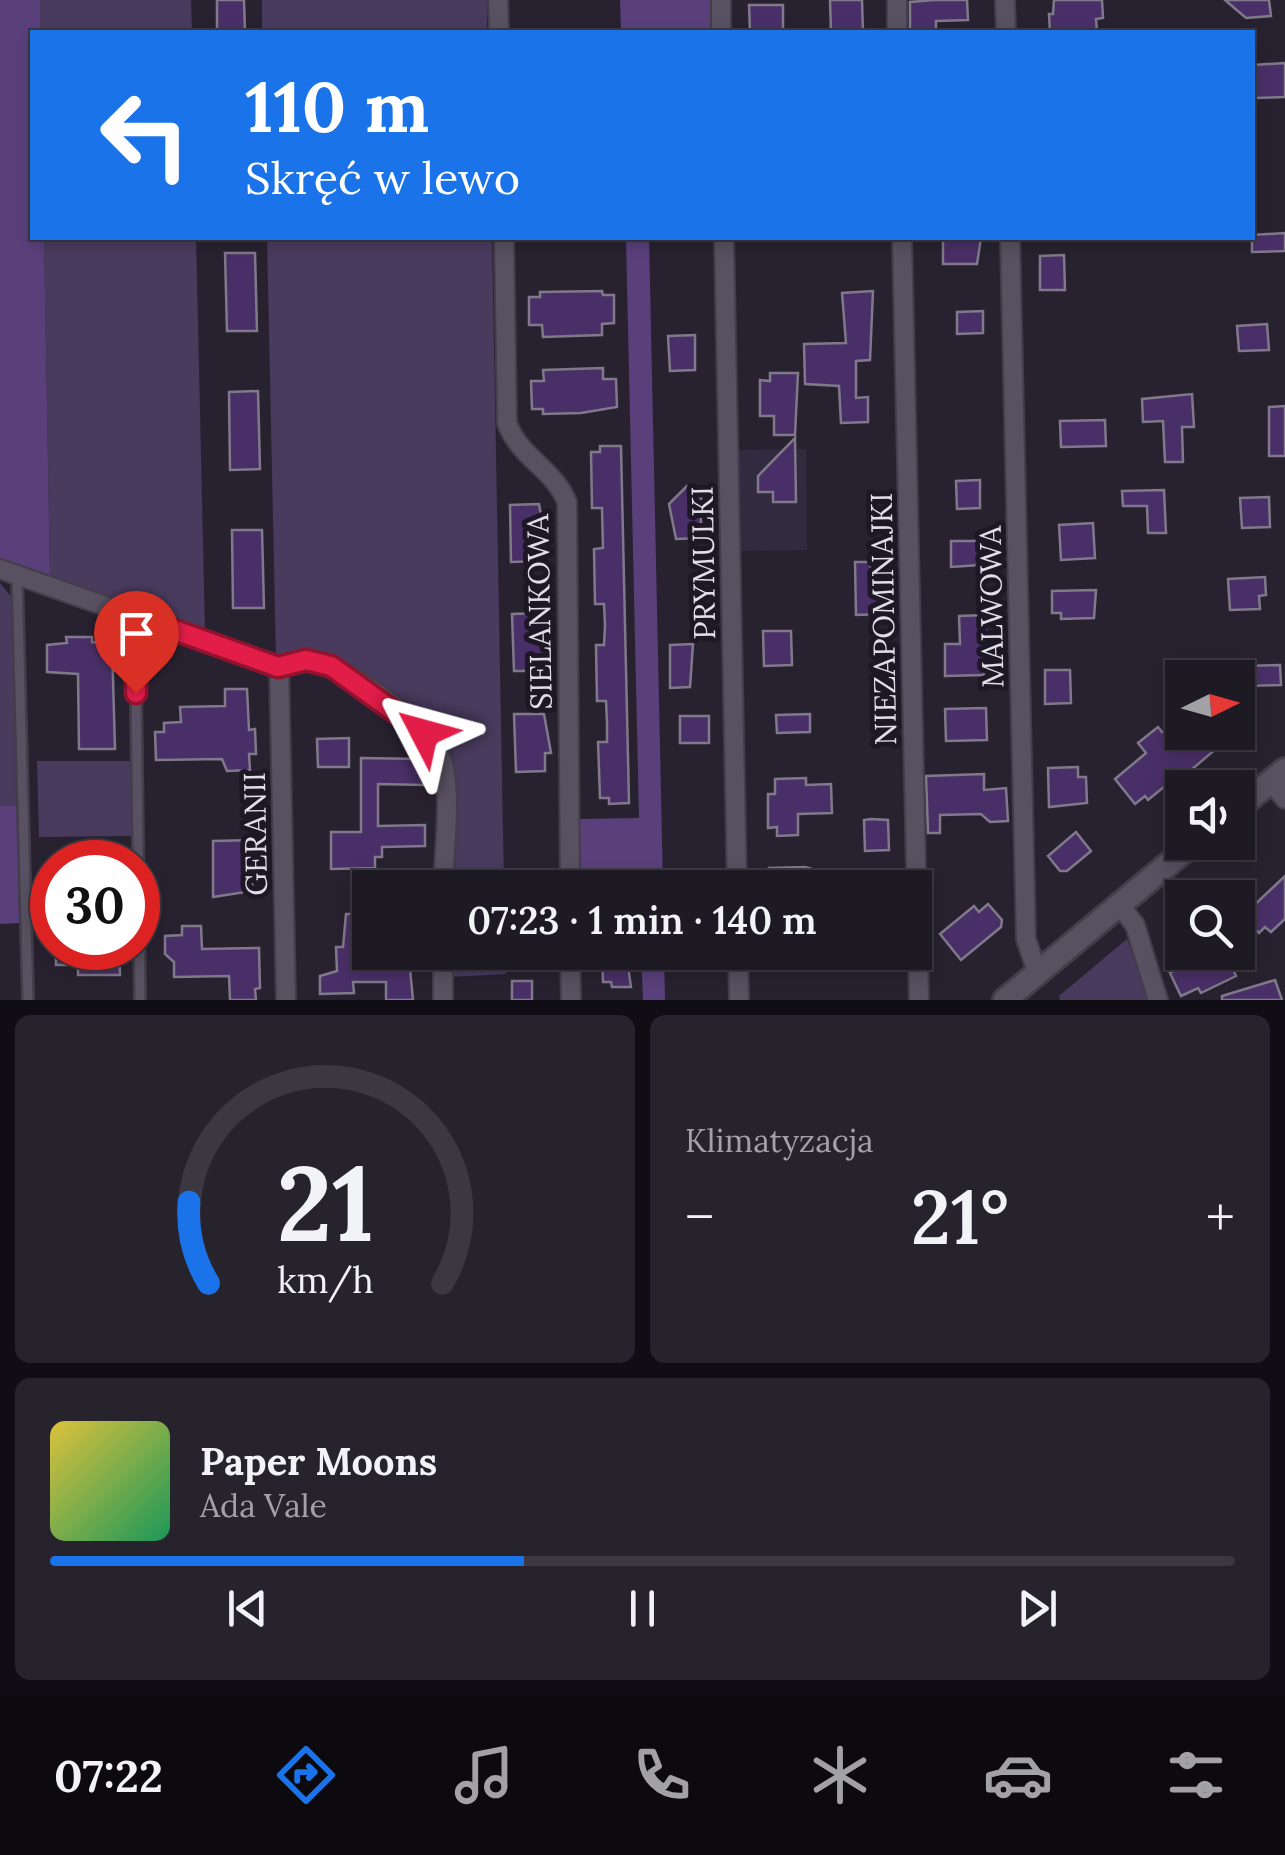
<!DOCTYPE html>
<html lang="pl">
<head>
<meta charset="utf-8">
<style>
	body { margin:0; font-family:Lora,serif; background:#26232c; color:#f1f3f6; height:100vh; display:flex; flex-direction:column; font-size:38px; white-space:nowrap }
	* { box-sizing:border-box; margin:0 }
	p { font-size:32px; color:#a1a1a6 }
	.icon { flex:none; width:55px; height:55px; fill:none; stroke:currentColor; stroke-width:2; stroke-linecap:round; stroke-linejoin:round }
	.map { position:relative; height:1000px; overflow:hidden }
	.details { display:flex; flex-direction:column; gap:15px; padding:15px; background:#100e14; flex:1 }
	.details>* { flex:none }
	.banner { position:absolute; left:30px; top:30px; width:1225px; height:210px; border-radius:0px; box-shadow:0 5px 15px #0003,0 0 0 2px #3c3841; background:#1a73e8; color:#fff; overflow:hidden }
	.needle { width:65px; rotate:85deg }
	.tools { position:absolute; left:1165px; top:660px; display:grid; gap:20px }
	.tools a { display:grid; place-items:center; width:90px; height:90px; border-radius:0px; background:#1e1a24; box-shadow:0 5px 15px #0003,0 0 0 2px #3c3841; font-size:50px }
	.speed { position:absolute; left:30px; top:840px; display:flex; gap:20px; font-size:50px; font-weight:700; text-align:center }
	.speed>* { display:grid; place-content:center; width:130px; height:130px; border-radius:50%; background:#1e1a24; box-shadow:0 5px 15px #0003,0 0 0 2px #3c3841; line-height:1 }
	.speed .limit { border:15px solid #d22; background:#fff; color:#111 }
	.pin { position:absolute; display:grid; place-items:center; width:85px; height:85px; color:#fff; margin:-102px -42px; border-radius:50% 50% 50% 0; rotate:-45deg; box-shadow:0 0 10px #0007 }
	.pin .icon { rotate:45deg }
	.me { position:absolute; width:110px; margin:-55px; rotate:309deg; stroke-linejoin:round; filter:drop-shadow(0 0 8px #0008) }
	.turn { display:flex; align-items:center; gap:35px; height:210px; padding:0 50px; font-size:45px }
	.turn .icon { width:130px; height:130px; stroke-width:2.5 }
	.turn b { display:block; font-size:70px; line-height:85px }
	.big { font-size:75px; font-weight:600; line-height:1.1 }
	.details .tile { flex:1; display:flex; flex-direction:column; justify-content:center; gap:15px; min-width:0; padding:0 35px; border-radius:15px; background:#26232c }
	.details .dial { align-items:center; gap:0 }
	.dial svg { height:260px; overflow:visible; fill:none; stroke:#3c3841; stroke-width:7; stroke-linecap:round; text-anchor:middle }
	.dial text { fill:#f1f3f6; stroke:none }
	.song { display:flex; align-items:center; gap:30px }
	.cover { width:120px; height:120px; border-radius:15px; background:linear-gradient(135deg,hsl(50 70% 55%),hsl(150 70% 35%)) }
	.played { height:10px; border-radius:5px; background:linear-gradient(90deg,#1a73e8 40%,#3c3841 40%) }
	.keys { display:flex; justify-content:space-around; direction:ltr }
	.heat { display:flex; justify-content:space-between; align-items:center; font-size:55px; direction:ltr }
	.details .tiles { flex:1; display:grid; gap:15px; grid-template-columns:1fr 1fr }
	.tile:last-child { grid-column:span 2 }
	.trip { position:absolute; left:352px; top:870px; width:580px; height:100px; border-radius:0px; background:#1e1a24; box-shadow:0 5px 15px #0003,0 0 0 2px #3c3841; font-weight:600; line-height:100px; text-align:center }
	.menu { display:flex; height:160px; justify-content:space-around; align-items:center; background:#0c0a0e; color:#a1a1a6 }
	.menu .icon { width:70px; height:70px }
	.menu .selected { color:#1a73e8 }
	.menu b { font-size:45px; color:#f1f3f6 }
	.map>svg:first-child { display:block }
	.built { fill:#322a3e }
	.green { fill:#493b5e }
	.forest { fill:#5a407b }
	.building { fill:#492f67; stroke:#7f798a; stroke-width:2.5 }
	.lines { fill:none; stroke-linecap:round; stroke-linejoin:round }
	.service-casing { stroke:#433e4a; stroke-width:14 }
	.minor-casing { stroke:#433e4a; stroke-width:22 }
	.tertiary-casing { stroke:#433e4a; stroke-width:28 }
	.service { stroke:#575161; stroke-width:9 }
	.minor { stroke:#575161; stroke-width:18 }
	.tertiary { stroke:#575161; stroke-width:22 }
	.route-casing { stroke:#92132f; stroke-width:25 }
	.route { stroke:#e11d48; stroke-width:18 }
	.labels { text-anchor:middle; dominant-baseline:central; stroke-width:10; stroke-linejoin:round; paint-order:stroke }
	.street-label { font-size:30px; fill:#e1dee7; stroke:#1e1826 }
</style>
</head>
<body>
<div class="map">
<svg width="1285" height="1000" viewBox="0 0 1285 1000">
	<rect width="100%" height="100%" fill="#282230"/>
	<path class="built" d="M 806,449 L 807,550 L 739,551 L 739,450 Z"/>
	<g class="green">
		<path d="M 40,0 L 191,0 L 192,32 L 40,32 Z"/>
		<rect x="262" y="0" width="225" height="32"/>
		<path d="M 44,238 L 196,238 L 205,631 L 50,577 Z"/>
		<path d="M 267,238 L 492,238 L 504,887 L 449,887 L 450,755 L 435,732 L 318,650 L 276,658 Z"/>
		<path d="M 0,583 L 13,599 L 18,806 L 0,806 Z"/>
		<path d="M 37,761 L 131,761 L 133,836 L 39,837 Z"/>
		<path d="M 1127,939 L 1149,1000 L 1060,1000 L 1059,996 Z"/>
		<path d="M 449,953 L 505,953 L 506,974 L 449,977 Z"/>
	</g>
	<g class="forest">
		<path d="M 0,0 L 40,0 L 40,32 L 32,32 L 32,238 L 44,238 L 50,577 L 0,559 Z"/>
		<path d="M 620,0 L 713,0 L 713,32 L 621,32 Z"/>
		<path d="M 626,238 L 649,238 L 663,887 L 581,887 L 578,819 L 639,818 Z"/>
		<path d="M 0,806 L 18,806 L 19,923 L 0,924 Z"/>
		<path d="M 641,953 L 664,953 L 665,1000 L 643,1000 Z"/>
	</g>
	<g class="building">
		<path d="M 217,0 L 244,0 L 245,32 L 217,32 Z"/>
		<path d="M 830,0 L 862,0 L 863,32 L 831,32 Z"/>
		<path d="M 934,0 L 967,0 L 968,20 L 936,21 L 936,30 L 910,30 L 910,2 Z"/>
		<path d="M 1054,0 L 1102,0 L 1103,18 L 1096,19 L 1097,32 L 1050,32 L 1049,14 L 1053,14 Z"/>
		<path d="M 1225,0 L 1269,0 L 1271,16 L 1246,18 Z"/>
		<path d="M 749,5 L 783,5 L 783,32 L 750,32 Z"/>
		<path d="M 1285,63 L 1285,97 L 1255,98 L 1253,65 Z"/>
		<path d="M 1285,233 L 1285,251 L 1252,252 L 1252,235 Z"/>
		<path d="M 943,238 L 981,238 L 977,264 L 943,264 Z"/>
		<path d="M 225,253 L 255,253 L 257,331 L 227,331 Z"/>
		<path d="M 1064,255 L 1065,290 L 1040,290 L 1040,256 Z"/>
		<path d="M 602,291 L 603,295 L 614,295 L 614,323 L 602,324 L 602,335 L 543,337 L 542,325 L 529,325 L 529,297 L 540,297 L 540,292 Z"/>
		<path d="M 873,291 L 870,360 L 856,361 L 856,398 L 868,397 L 868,422 L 841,423 L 839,386 L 805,384 L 804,344 L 846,343 L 842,293 Z"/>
		<path d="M 983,311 L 983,333 L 957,334 L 957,312 Z"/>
		<path d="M 1267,324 L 1269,350 L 1239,351 L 1237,326 Z"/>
		<path d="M 695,335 L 695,370 L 670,371 L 668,336 Z"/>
		<path d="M 603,368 L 603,379 L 616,379 L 617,407 L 581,413 L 543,414 L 543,409 L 532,409 L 531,381 L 544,381 L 543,370 Z"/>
		<path d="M 770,373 L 798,373 L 795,435 L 774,435 L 774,416 L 760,416 L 760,380 L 770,381 Z"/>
		<path d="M 258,391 L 260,469 L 230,470 L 229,392 Z"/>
		<path d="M 1192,394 L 1194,427 L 1182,427 L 1183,462 L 1165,462 L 1163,421 L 1143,422 L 1142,399 Z"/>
		<path d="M 1285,406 L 1285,456 L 1269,456 L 1269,407 Z"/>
		<path d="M 1105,420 L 1106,446 L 1061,447 L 1060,421 Z"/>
		<path d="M 795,438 L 796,502 L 773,502 L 773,492 L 758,492 L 758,476 Z"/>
		<path d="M 600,446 L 621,446 L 629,803 L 609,804 L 609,798 L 600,798 L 598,742 L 607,742 L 607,722 L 606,701 L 597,701 L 596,645 L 604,645 L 605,625 L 604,604 L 595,604 L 594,549 L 603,548 L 602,508 L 592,508 L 591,452 L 600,452 Z"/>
		<path d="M 980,480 L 980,508 L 957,509 L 956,481 Z"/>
		<path d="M 687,486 L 701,490 L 701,538 L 676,539 L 669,504 Z"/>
		<path d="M 1164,490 L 1166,533 L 1148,533 L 1147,506 L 1123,506 L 1122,491 Z"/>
		<path d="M 1269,497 L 1270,527 L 1242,528 L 1240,498 Z"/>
		<path d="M 539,504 L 546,543 L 540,543 L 541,561 L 511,562 L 510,505 Z"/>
		<path d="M 1093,523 L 1095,558 L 1061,560 L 1059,525 Z"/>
		<path d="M 232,530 L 262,530 L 264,608 L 233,608 Z"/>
		<path d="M 951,541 L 980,541 L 980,565 L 951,567 Z"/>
		<path d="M 855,562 L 870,562 L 871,569 L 880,569 L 881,614 L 856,615 Z"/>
		<path d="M 1265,577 L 1266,595 L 1259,596 L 1260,609 L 1230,610 L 1228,579 Z"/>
		<path d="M 1096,590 L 1094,618 L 1061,619 L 1061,613 L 1052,613 L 1052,591 Z"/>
		<path d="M 542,613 L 549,652 L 543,652 L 543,671 L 514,671 L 512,614 Z"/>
		<path d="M 986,615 L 984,675 L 945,676 L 945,644 L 960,644 L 959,616 Z"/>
		<path d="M 763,631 L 791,631 L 792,665 L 764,666 Z"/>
		<path d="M 66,637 L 92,637 L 92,642 L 112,644 L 115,749 L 79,749 L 78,674 L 47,672 L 47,645 L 67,643 Z"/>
		<path d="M 693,644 L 690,687 L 670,688 L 670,645 Z"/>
		<path d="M 1280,665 L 1281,685 L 1244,686 L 1243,666 Z"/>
		<path d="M 1045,670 L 1070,670 L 1071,703 L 1045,704 Z"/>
		<path d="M 225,689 L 247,689 L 249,730 L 255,729 L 256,754 L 249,754 L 250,770 L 227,771 L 222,759 L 156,760 L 155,732 L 164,732 L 164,723 L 181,722 L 180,707 L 225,706 Z"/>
		<path d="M 986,708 L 987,740 L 946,741 L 945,709 Z"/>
		<path d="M 514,714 L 544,714 L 551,753 L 545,753 L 545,771 L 516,772 Z"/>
		<path d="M 810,714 L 810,732 L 777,733 L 776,715 Z"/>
		<rect x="680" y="716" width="29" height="27"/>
		<path d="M 1158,727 L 1162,732 L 1236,732 L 1178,781 L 1176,777 L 1148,800 L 1145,796 L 1135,804 L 1115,779 L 1146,753 L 1138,743 Z"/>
		<path d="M 349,738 L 349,767 L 318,767 L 317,739 Z"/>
		<path d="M 361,758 L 423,759 L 424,785 L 378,784 L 378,826 L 425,825 L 425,846 L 382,847 L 382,857 L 375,857 L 375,868 L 331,869 L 331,832 L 361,832 Z"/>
		<path d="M 1078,767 L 1078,777 L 1086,777 L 1087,803 L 1049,807 L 1048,768 Z"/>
		<path d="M 984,774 L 984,790 L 1006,788 L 1008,821 L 990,822 L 981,814 L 940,815 L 940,833 L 928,833 L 926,776 Z"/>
		<path d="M 806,778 L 806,785 L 831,784 L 832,813 L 798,814 L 798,835 L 777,836 L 777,827 L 768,828 L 768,794 L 775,794 L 775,779 Z"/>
		<path d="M 871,819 L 888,820 L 889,850 L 865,851 L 864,820 Z"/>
		<path d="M 1076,832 L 1091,851 L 1067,871 L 1060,871 L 1048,856 Z"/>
		<path d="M 255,840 L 252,891 L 213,897 L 213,841 Z"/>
		<path d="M 805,867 L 812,869 L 813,885 L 769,886 L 769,868 Z"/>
		<path d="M 1285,876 L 1285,919 L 1271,932 L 1265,927 L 1259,933 L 1248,922 L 1254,915 L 1249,910 Z"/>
		<path d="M 988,904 L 1002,920 L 1001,927 L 961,960 L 940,934 L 974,906 L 979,912 Z"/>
		<path d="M 346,914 L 370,914 L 370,959 L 409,958 L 413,1000 L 386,1000 L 386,982 L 353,982 L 354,993 L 320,994 L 320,976 L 337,971 L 336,947 L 343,947 Z"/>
		<path d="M 182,926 L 201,926 L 202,949 L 259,948 L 260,988 L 255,989 L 256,1000 L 230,1000 L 229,976 L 174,977 L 174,962 L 165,954 L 165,936 L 182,935 Z"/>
		<path d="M 56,948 L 119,948 L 120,975 L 78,975 L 78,965 L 56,965 Z"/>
		<path d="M 602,952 L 626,952 L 631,987 L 612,987 L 611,982 L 603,982 Z"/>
		<path d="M 1211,952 L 1225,952 L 1236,976 L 1201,993 L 1198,988 L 1181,996 L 1170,973 Z"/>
		<path d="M 1275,980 L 1282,1000 L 1222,1000 L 1222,996 Z"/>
		<rect x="512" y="981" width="20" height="19"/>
	</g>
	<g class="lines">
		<g class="service-casing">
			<g id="service">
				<path d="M 17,576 L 28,1000"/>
				<path d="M 135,616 L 140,1000"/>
			</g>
		</g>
		<g class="minor-casing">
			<g id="minor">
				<path d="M 498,0 L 499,32"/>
				<path d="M 721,0 L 721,32"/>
				<path d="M 897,0 L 897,32"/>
				<path d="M 1005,0 L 1006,32"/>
				<path d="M 504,238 L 507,423 C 519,457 554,469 567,502 L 570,888"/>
				<path d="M 724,238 L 737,888"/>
				<path d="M 902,238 L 919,1000"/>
				<path d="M 1010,238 L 1026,939 L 1037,972"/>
				<path d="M 0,569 L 279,667 C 290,662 304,659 317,662 C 349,669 427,724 440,755 C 453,785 444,853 443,888"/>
				<path d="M 279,667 L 286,1000"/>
				<path d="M 1271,781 L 1285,799"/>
				<path d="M 1119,904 L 1135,925 L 1158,1000"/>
				<path d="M 570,952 L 571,1000"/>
				<path d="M 738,952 L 739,1000"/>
				<path d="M 443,1000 L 443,952"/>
			</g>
		</g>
		<g class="tertiary-casing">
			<g id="tertiary">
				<path d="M 1238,808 L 1285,770"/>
				<path d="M 1005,1000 L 1195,842"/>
			</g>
		</g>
		<use href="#service" class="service"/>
		<use href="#minor" class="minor"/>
		<use href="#tertiary" class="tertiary"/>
	</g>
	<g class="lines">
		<g class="route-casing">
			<path id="route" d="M 136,693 L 135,616 L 278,667 L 306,660 L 331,666 L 424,733"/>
		</g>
		<use href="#route" class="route"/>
	</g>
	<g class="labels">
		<g class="street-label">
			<text transform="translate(703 563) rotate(-91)">PRYMULKI</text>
			<text transform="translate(991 607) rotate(-91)">MALWOWA</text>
			<text transform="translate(539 612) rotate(-91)">SIELANKOWA</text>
			<text transform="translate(883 619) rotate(-91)">NIEZAPOMINAJKI</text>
			<text transform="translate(255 834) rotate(-91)">GERANII</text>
		</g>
	</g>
</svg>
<div class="tools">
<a><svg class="needle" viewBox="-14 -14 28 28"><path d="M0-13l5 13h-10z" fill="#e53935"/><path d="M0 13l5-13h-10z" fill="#a1a1a6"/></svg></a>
<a><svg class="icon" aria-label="sound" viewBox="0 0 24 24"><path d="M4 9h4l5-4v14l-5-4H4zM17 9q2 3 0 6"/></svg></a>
<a><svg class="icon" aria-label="search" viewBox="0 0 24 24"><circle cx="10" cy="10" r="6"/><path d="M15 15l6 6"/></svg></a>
</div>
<div class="speed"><div class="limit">30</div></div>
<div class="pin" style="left:136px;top:693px;background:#d93025"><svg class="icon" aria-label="arrive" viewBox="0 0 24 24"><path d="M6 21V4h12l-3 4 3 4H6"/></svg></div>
<svg class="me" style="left:424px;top:733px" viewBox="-20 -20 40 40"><path d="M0-17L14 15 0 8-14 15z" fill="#e11d48" stroke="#fff" stroke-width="4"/></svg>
<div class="trip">07:23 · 1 min · 140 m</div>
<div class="banner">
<div class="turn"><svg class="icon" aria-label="left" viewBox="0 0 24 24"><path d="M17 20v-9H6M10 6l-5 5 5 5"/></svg><div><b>110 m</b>Skręć w lewo</div></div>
</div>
</div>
<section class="details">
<div class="tiles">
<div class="tile dial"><svg viewBox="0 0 100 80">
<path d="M14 69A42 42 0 1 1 86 69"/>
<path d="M14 69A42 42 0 0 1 8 44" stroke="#1a73e8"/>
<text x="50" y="56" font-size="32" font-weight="700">21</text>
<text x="50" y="72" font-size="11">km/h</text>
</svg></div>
<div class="tile"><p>Klimatyzacja</p>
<div class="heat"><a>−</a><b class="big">21°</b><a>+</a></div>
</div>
<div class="tile">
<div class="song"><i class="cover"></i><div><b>Paper Moons</b><p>Ada Vale</p></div></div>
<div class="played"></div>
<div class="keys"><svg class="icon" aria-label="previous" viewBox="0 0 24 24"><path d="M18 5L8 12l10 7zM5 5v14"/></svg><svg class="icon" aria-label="pause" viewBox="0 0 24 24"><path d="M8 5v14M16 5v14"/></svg><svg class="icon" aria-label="next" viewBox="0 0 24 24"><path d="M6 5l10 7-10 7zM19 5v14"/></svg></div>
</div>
</div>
</section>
<nav class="menu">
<b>07:22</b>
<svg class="icon selected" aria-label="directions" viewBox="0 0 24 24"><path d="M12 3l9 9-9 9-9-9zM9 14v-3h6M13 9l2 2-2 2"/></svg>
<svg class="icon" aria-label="music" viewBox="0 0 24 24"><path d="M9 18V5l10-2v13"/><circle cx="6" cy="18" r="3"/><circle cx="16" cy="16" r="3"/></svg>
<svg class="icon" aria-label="phone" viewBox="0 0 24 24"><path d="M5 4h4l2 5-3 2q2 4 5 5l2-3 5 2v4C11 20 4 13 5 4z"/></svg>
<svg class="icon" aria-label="climate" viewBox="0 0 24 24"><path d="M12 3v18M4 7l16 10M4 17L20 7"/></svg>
<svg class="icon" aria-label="car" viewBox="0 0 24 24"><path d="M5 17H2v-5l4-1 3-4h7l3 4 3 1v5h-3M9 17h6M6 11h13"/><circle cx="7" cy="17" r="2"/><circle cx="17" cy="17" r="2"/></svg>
<svg class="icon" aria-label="filters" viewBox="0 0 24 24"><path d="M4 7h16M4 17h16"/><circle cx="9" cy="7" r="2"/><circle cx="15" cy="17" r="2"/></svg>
</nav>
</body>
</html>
